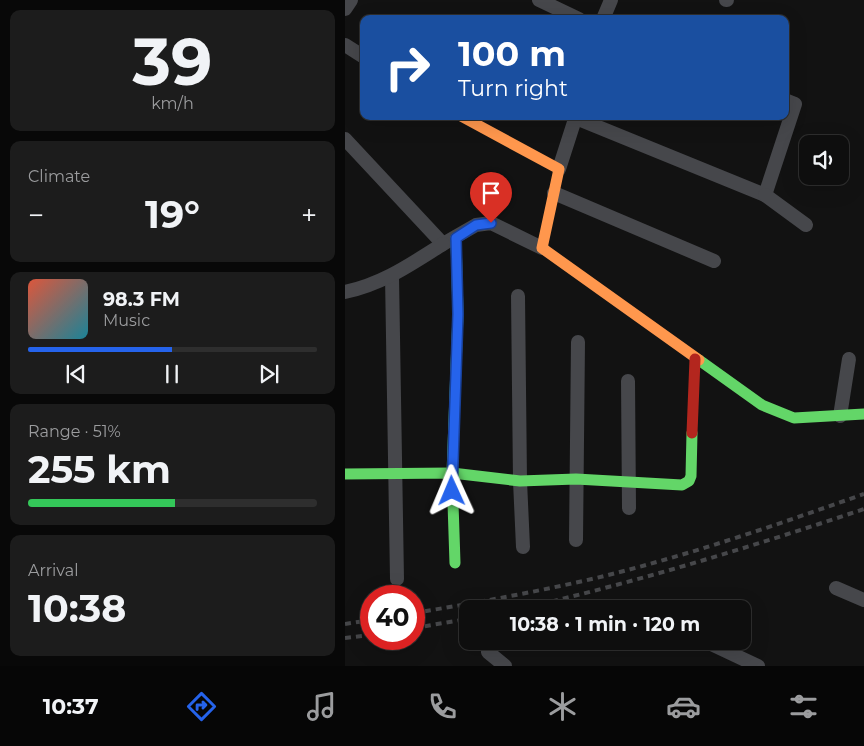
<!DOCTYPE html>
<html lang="en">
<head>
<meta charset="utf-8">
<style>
	body { margin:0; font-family:Montserrat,sans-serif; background:#1c1c1c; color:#f1f3f6; height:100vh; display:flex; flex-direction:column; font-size:19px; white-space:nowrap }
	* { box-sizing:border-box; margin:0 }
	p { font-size:16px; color:#9b9c9e }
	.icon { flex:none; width:28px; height:28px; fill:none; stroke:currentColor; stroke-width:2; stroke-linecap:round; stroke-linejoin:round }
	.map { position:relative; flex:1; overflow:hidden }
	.details { display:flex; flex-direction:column; gap:10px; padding:10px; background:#080808; width:345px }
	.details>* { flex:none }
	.top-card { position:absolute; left:15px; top:15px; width:429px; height:105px; border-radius:10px; box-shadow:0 5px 20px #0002,0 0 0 1px #2e2e2e; background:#1a4fa0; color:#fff; overflow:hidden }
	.controls { position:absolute; left:454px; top:135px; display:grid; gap:10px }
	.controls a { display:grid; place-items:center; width:50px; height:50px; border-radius:10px; background:#0e0e0e; box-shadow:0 5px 20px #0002,0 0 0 1px #2e2e2e; font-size:25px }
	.speed { position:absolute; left:15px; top:585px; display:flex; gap:10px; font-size:25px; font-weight:700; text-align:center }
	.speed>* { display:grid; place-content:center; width:65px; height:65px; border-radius:50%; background:#0e0e0e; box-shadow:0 5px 20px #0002,0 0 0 1px #2e2e2e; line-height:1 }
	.speed .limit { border:8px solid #d22; background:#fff; color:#111 }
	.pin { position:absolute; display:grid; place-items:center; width:42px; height:42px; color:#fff; margin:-51px -21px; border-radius:50% 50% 50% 0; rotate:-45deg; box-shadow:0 0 5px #0007 }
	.pin .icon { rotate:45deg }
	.me { position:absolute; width:55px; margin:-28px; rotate:359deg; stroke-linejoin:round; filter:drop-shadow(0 0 4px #0008) }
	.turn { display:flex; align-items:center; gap:18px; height:105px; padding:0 15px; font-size:22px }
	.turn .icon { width:65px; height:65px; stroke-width:2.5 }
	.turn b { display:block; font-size:35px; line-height:42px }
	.big { font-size:38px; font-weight:700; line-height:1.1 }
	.details .card { flex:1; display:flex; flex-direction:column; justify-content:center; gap:8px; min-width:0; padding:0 18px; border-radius:10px; background:#1c1c1c }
	.details .dial { align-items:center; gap:0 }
	.dial b { font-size:65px; line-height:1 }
	.song { display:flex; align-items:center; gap:15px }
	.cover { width:60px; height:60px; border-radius:8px; background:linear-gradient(135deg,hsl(10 70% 55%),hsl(190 70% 35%)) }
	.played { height:5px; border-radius:2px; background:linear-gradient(90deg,#2563eb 50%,#2e2e2e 50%) }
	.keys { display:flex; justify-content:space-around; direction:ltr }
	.heat { display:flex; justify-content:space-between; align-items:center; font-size:28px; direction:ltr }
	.charge { height:8px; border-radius:4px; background:linear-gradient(90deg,#34c759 51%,#2e2e2e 0) }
	.trip { position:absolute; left:114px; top:600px; width:292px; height:50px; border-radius:10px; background:#0e0e0e; box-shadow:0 5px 20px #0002,0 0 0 1px #2e2e2e; font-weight:700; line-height:50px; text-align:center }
	.tab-bar { display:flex; height:80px; justify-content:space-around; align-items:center; background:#060606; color:#9b9c9e }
	.tab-bar .icon { width:35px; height:35px }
	.tab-bar .current { color:#2563eb }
	.tab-bar b { font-size:22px; color:#f1f3f6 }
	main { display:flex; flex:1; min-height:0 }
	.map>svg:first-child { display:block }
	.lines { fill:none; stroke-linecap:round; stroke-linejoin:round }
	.street { stroke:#46474b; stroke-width:14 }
	.fast { stroke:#63d668; stroke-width:11 }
	.slow { stroke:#ff974d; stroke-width:11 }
	.jam { stroke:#b3261e; stroke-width:11 }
	.rail { stroke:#46474a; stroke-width:4; stroke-dasharray:6 5; stroke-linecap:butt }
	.route-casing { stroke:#184099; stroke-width:12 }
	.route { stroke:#2563eb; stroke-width:9 }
</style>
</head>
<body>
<main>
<section class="details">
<div class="card dial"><b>39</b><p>km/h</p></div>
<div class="card"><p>Climate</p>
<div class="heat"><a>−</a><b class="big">19°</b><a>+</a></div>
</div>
<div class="card">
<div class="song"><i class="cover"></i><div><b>98.3 FM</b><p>Music</p></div></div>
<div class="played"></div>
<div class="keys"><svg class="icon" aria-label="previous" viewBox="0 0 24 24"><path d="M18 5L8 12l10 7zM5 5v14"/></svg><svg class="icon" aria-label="pause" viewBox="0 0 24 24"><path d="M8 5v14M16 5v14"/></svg><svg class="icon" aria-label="next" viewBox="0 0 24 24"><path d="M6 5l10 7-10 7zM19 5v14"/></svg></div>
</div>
<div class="card"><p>Range · 51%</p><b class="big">255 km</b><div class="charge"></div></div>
<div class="card"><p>Arrival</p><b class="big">10:38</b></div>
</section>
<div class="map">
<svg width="519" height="666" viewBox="0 0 519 666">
	<rect width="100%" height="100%" fill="#121212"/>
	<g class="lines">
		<g class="street">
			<path d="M 194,0 L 234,19"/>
			<path d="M 381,0 L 382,0"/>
			<path d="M 0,9 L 6,0"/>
			<path d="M 258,19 L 266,0"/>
			<path d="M 0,45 L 19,57"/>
			<path d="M 231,118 L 420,195 L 450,104 L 440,100"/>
			<path d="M 0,139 L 98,244 L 131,225 L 146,223 L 197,248"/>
			<path d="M 214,169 L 231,116"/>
			<path d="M 209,193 L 369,261"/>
			<path d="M 420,195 L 461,225"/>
			<path d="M 47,276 L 52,579"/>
			<path d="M 0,292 C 38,284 66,264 98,244"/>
			<path d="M 173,296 L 175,481 L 178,547"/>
			<path d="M 283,381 L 284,508"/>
			<path d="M 495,416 L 504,359"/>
			<path d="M 231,540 L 233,342"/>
			<path d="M 491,588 L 519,600"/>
			<path d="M 364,643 L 413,666"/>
			<path d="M 143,652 L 160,666"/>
		</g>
		<g class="fast">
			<path d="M 354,360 L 417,405 L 449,418 L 519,414"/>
			<path d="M 0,474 L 107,473 L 175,481 L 231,479 L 337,485 L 344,481 L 346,476 L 347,433"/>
			<path d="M 110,563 L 107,473 L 113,314 L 111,238"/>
		</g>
		<path class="slow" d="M 116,116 L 214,169 L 197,248 L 354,360"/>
		<path class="jam" d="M 347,433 L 350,359"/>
		<g class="rail">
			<path d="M 175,609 C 292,582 406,547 519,509"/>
			<path d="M 69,613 C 130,603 191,592 251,578 C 342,556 431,525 519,494"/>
			<path d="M 0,624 L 26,620"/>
			<path d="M 69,628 L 122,619"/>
			<path d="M 0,638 L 26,635"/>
		</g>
	</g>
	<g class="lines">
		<g class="route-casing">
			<path id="route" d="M 107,491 L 113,314 L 111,238 L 131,225 L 146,223"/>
		</g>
		<use href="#route" class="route"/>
	</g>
</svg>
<div class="controls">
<a><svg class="icon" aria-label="sound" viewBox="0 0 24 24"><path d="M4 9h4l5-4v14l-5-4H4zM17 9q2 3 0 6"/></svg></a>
</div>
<div class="speed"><div class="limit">40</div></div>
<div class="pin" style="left:146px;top:223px;background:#d93025"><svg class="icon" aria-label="arrive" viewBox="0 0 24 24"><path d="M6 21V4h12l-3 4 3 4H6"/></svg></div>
<svg class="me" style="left:107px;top:491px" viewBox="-20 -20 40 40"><path d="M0-17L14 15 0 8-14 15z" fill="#2563eb" stroke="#fff" stroke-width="4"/></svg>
<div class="trip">10:38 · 1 min · 120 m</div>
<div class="top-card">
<div class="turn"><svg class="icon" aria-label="right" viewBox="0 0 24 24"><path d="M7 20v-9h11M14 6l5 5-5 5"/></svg><div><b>100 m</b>Turn right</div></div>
</div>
</div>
</main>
<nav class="tab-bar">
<b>10:37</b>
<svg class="icon current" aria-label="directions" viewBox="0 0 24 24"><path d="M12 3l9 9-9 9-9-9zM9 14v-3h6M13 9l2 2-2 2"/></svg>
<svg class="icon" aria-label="music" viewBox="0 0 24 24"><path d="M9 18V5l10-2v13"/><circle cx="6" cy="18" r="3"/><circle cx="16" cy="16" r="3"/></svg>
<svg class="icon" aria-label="phone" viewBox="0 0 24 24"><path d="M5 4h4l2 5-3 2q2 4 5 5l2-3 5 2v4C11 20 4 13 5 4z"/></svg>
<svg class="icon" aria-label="climate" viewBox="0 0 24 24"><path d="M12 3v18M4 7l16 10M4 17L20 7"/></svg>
<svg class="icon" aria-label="car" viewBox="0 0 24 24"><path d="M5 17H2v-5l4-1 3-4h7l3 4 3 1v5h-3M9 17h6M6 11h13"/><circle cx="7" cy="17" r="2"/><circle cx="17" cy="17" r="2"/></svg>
<svg class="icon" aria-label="filters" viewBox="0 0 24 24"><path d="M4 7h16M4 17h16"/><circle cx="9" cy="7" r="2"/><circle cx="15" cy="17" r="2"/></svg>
</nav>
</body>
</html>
